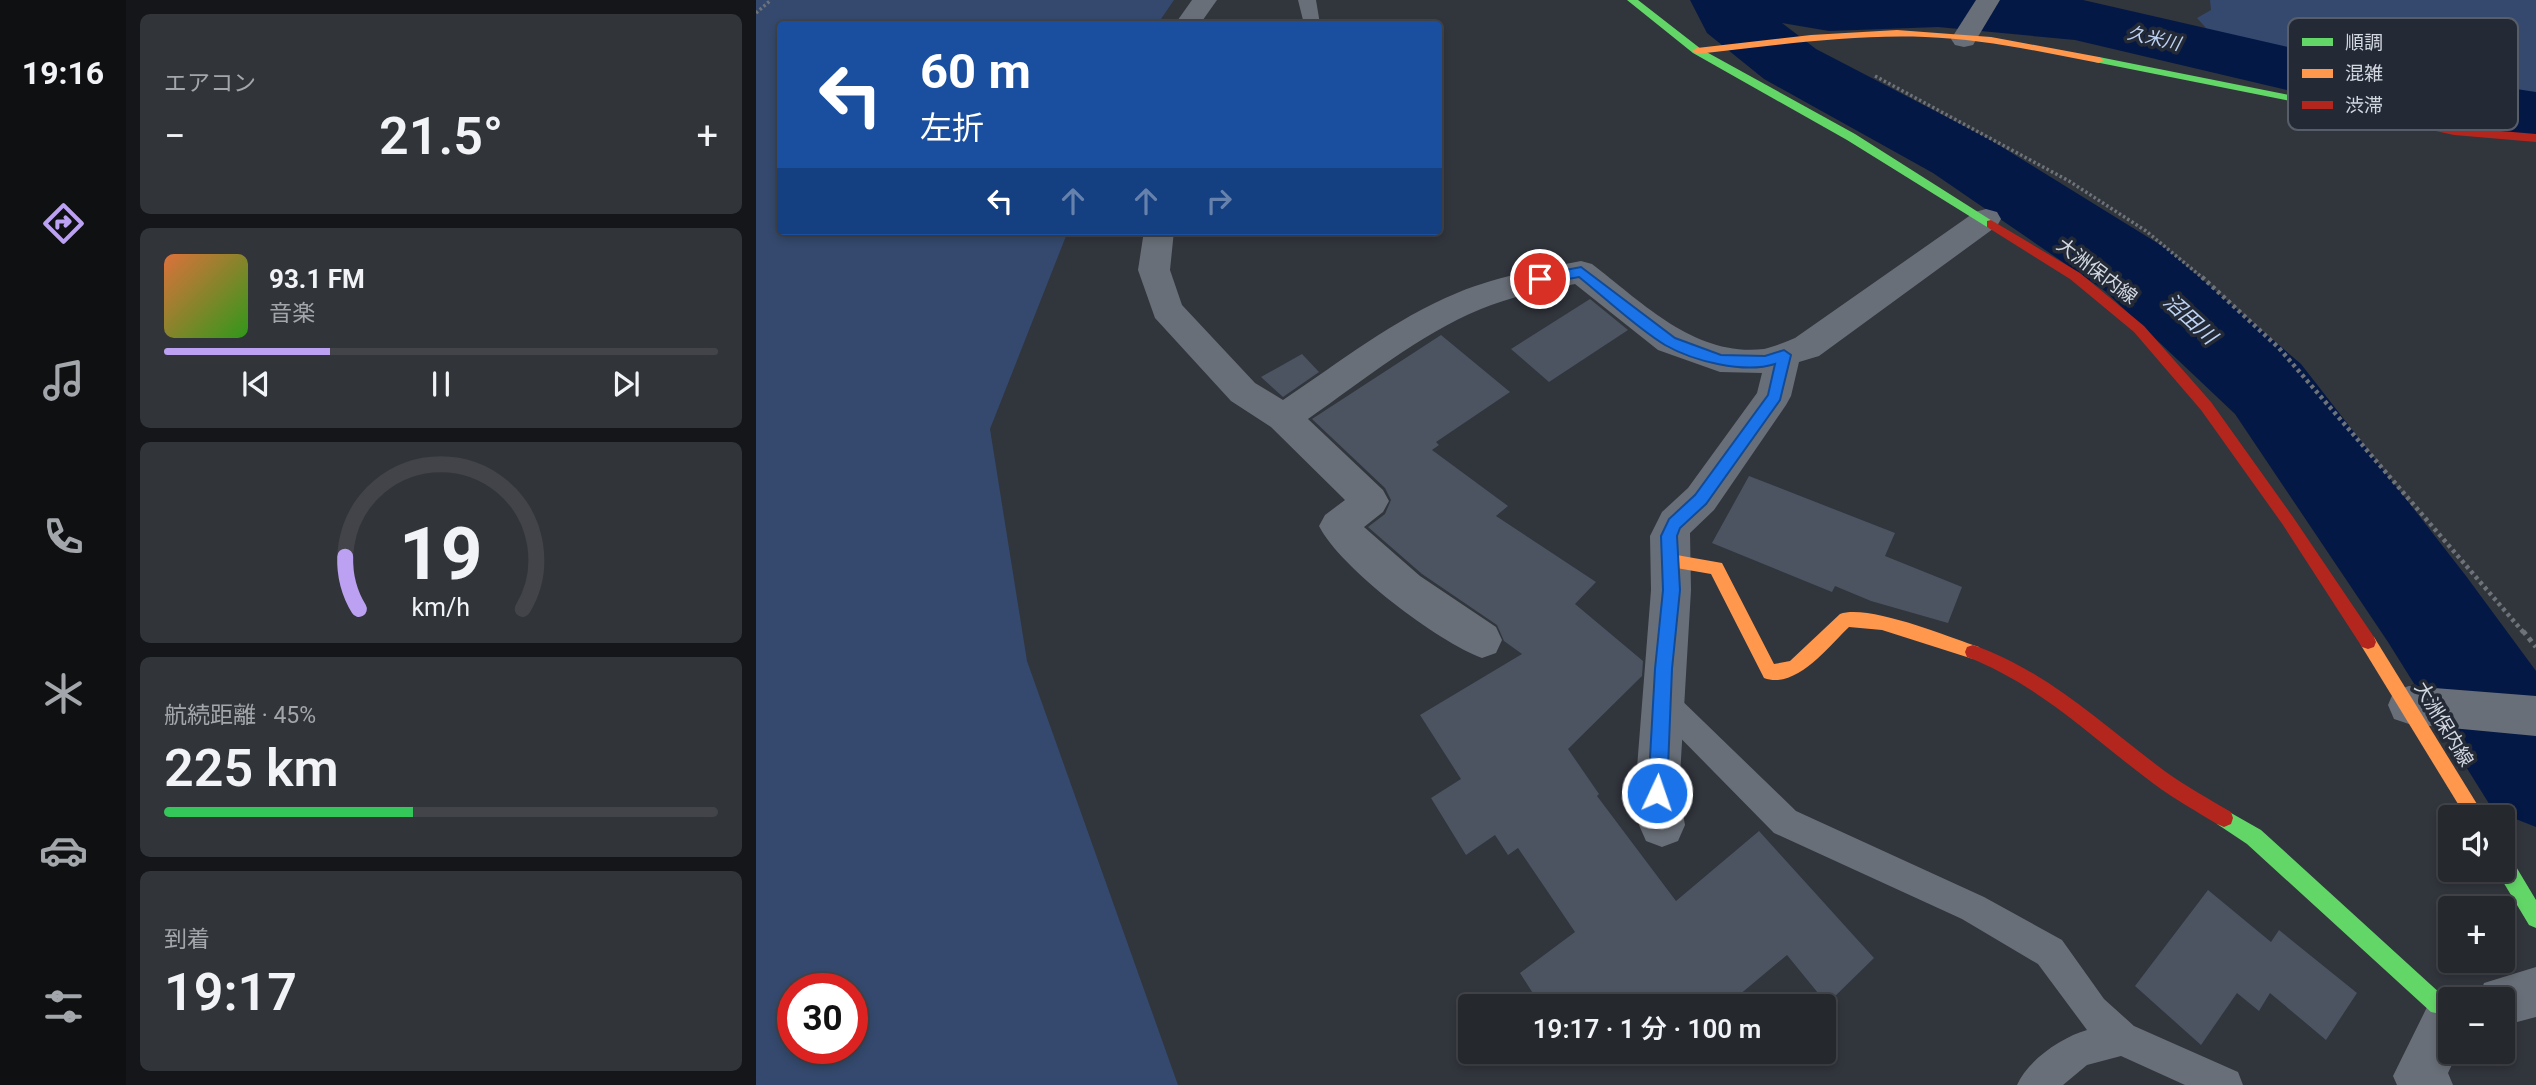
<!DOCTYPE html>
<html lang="ja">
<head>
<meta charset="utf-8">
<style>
	body { margin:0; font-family:Roboto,"Noto Sans JP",sans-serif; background:#313439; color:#f1f3f6; height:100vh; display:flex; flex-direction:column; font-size:26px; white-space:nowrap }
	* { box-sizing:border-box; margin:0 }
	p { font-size:23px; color:#a3a6aa }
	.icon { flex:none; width:38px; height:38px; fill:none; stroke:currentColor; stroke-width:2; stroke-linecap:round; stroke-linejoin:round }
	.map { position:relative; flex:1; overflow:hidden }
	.panel { display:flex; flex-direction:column; gap:14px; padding:14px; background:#141619; width:630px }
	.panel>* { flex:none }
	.hud { position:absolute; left:21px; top:21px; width:665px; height:214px; border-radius:7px; box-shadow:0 4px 10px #0003,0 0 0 2px #424449; background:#1a4fa0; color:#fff; overflow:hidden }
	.buttons { position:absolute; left:1682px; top:805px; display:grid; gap:14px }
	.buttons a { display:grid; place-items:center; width:77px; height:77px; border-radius:7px; background:#25282d; box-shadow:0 4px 10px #0003,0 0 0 2px #424449; font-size:35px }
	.speed { position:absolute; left:21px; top:973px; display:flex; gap:14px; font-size:35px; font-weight:700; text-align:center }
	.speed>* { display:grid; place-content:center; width:91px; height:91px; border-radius:50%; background:#25282d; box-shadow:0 4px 10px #0003,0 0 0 2px #424449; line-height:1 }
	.speed .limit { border:10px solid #d22; background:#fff; color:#111 }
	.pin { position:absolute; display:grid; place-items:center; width:60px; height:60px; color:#fff; margin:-30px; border:4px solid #fff; border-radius:50%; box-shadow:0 2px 7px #0007 }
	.me { position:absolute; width:77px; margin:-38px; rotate:3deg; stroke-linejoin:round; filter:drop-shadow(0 0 5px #0008) }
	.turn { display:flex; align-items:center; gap:24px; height:147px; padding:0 28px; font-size:32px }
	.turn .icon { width:91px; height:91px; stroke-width:2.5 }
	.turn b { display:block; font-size:49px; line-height:60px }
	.lanes { display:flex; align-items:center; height:66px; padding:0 28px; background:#0003; justify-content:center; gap:35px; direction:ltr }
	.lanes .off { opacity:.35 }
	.big { font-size:52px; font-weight:600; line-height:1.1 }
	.panel .card { flex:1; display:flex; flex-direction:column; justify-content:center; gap:10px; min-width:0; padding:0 24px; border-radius:10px; background:#313439 }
	.panel .dial { align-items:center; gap:0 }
	.dial svg { height:182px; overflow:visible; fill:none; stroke:#424449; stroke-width:7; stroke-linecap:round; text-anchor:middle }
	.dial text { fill:#f1f3f6; stroke:none }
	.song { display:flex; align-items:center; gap:21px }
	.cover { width:84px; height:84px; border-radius:10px; background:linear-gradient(135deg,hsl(20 70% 55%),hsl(110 70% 35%)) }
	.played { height:7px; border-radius:4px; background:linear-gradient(90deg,#bca0f2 30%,#424449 30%) }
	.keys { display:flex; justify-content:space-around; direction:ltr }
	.heat { display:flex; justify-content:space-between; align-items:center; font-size:38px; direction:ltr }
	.charge { height:10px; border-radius:5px; background:linear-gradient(90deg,#34c759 45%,#424449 0) }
	.trip { position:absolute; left:702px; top:994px; width:378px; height:70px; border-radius:7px; background:#25282d; box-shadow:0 4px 10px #0003,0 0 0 2px #424449; font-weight:600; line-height:70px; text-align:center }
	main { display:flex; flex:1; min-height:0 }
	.tabs { display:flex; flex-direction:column; width:126px; justify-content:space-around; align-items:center; background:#0f1012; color:#a3a6aa }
	.tabs .icon { width:49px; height:49px }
	.tabs .active { color:#bca0f2 }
	.tabs b { font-size:32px; color:#f1f3f6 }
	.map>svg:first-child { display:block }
	.green { fill:#34496d; fill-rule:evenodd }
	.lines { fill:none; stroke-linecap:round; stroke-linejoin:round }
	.river { fill:#041846; fill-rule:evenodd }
	.building { fill:#4c5462 }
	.path-far2 { stroke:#6e7279; stroke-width:3.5; stroke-dasharray:2.5 2.5; stroke-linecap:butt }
	.path-far1 { stroke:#6e7279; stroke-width:4.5; stroke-dasharray:3.5 3.5; stroke-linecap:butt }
	.path { stroke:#6e7279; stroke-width:5; stroke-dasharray:4.5 4.5; stroke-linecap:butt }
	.lane { fill:#696f78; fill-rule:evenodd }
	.street { fill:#696f78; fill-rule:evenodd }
	.fast { fill:#63d668; fill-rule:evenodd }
	.slow { fill:#ff974d; fill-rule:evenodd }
	.jam { fill:#b3261e; fill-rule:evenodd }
	.route { fill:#1a73e8; stroke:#114b97; stroke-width:2 }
	.labels { text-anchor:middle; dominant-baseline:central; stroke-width:7; stroke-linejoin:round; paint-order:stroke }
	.far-water-label { font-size:18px; font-style:italic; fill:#bfd3f5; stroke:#232a36 }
	.street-label { font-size:19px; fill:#d2d7e0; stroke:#232a36 }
	.water-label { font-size:21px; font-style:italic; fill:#bfd3f5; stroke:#232a36 }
	.key { fill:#232a36; stroke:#585e69; stroke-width:2 }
	.key-label { font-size:19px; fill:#d2d7e0 }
</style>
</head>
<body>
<main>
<nav class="tabs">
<b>19:16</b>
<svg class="icon active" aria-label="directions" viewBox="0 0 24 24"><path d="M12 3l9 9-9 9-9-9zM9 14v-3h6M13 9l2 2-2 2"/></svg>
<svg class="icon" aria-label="music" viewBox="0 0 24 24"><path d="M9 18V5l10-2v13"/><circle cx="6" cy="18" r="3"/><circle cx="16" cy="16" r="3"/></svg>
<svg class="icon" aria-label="phone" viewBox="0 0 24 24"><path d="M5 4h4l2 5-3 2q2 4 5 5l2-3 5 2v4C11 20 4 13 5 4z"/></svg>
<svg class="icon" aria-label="climate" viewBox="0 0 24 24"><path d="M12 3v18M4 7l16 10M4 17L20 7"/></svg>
<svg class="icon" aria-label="car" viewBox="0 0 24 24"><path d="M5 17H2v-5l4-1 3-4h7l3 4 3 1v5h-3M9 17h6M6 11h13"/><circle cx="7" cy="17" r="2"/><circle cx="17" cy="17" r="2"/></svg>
<svg class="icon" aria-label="filters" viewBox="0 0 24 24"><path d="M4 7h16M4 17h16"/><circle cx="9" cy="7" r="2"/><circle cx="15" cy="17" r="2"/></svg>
</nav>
<section class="panel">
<div class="card"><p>エアコン</p>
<div class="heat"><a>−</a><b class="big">21.5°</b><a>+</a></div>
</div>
<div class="card">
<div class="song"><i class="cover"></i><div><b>93.1 FM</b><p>音楽</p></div></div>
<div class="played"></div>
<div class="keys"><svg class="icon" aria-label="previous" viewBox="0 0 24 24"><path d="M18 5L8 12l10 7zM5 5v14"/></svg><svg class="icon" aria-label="pause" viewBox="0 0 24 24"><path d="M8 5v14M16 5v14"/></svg><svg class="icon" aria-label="next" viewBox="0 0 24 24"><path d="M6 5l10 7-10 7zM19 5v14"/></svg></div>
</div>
<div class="card dial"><svg viewBox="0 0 100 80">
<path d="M14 69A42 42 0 1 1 86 69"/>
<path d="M14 69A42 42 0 0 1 8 46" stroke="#bca0f2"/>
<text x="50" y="56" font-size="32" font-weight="700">19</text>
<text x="50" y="72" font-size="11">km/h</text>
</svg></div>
<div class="card"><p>航続距離 · 45%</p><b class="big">225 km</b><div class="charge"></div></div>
<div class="card"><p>到着</p><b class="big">19:17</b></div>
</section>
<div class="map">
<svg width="1780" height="1085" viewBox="0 0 1780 1085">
	<rect width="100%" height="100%" fill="#31353c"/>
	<g class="green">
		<path d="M 0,0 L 418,0 L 405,19 L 393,24 L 24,24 L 24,231 L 312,231 L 234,429 L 271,661 L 422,1085 L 0,1085 ZM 37,989 L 96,989 L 96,1048 L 37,1048 Z"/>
		<path d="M 1454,0 L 1780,0 L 1780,106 L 1749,104 L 1648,88 L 1514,45 L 1458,37 L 1441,18 L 1455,10 Z"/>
	</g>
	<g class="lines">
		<path class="river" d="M 934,0 L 1327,0 L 1628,69 L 1780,92 L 1780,138 L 1628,113 L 1319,40 L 1182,27 L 1073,31 L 1026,23 L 1060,49 L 1233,139 L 1411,249 L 1545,364 L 1710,576 L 1780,671 L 1780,827 L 1737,810 L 1632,642 L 1479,414 L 1349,291 L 1177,173 L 1008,79 L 951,33 Z"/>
	</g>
	<g class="building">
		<path d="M 834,299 L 872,330 L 793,382 L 755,349 Z"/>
		<path d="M 685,335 L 754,392 L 680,442 L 683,445 L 676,450 L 752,506 L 740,516 L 840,582 L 819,604 L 887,661 L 886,676 L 812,749 L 843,794 L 841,796 L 920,901 L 1003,831 L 1118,958 L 1071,1004 L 1031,955 L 970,1006 L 785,1006 L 764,973 L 819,932 L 762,848 L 752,855 L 739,835 L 710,855 L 675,798 L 705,779 L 664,715 L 766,654 L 748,641 L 741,625 L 666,574 L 612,527 L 629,514 L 635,500 L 629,488 L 556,419 Z"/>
		<path d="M 546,354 L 563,372 L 527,397 L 505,377 Z"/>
		<path d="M 993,476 L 1139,533 L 1129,556 L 1206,587 L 1192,623 L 1115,601 L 1079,586 L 1076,592 L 956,543 Z"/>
		<path d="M 1452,890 L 1515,942 L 1523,930 L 1601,993 L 1570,1040 L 1514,993 L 1503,1011 L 1481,993 L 1445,1045 L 1379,986 Z"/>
	</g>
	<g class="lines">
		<g class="path-far2">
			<path d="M 0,13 L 15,0"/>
			<path d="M 1119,76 L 1313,181 L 1390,231 L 1448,279"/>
		</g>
		<path class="path-far1" d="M 1446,277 L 1523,348 L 1768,633"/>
		<path class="path" d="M 1767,631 L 1780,647"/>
		<g class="lane">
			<path d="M 542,0 L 560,0 L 564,24 L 548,24 Z"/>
			<path d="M 906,687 L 916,691 L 1040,811 L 1228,897 L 1306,940 L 1348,999 L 1378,1026 L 1482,1072 L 1487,1085 L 1429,1085 L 1365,1056 L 1331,1065 L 1307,1085 L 1261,1085 C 1272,1060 1306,1037 1331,1030 L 1282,964 L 1206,919 L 1018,833 L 896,709 L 892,700 L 896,691 Z"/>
		</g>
		<g class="street">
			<path d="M 436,0 L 461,0 L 444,24 L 419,24 Z"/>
			<path d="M 1220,0 L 1244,0 L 1217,45 L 1208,47 L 1199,45 L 1195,39 Z"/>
			<path d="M 1230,209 L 1241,212 L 1245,219 L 1241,226 L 1063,356 L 1043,362 L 1035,396 L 1030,405 L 958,510 L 934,533 L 935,590 L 923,793 L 929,825 L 922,841 L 906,847 L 890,841 L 883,825 L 879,793 L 895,590 L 894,536 L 906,512 L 932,488 L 1001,393 L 1006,373 L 964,372 L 902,350 L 819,284 C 787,290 755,297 725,309 C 662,335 608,380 552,419 L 627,490 L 633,501 L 627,512 L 608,527 L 664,576 L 740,627 L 746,640 L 740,653 L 726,658 C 682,642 584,568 563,526 L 569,515 L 589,500 L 515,427 L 475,401 L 399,318 L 382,270 L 388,231 L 418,231 L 414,270 L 426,305 L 499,383 L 527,400 C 584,362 638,319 701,293 C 740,277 783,269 825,261 L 836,264 C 887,303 939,357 1008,349 C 1018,347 1029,342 1039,338 L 1219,212 Z"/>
			<path d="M 1653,686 L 1780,696 L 1780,736 L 1653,724 L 1638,719 L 1632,705 L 1638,691 Z"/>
			<path d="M 1780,967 L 1780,1017 L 1746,1026 L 1746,999 L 1722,999 L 1728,983 Z"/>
			<path d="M 1694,990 L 1713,999 L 1694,999 L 1694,1052 L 1702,1052 L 1692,1073 L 1697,1085 L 1641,1085 L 1637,1076 L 1676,997 Z"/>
		</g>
		<g class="fast">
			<path d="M 871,0 L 882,0 L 945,49 L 1099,134 L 1241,224 L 1235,228 L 1231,227 L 1091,140 L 937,53 Z"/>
			<path d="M 1343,57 L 1614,111 L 1620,114 L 1614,117 L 1339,62 L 1338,60 Z"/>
			<path d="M 1468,809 L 1505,830 L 1686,995 L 1701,999 L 1694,999 L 1694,1016 L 1675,1012 L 1491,844 L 1461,824 L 1459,818 L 1461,812 Z"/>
			<path d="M 1746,853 L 1753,855 L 1780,900 L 1780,928 L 1773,925 L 1740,870 L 1746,870 Z"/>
		</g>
		<g class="slow">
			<path d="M 1141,30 L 1235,37 L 1343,57 L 1348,60 L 1343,63 C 1286,52 1228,39 1169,37 C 1093,34 1017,46 941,54 L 936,51 L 941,48 L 1055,35 Z"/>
			<path d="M 915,554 L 966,563 L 1018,664 L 1034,661 L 1084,614 C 1111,604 1188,635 1217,645 L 1223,647 L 1225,652 L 1223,657 L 1217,659 L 1126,630 L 1093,627 C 1073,646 1040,690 1008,678 L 955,574 L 909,566 L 907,561 L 909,556 Z"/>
			<path d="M 1612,635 L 1618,637 L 1729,817 L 1710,817 L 1606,647 L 1604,642 L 1606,637 Z"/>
		</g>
		<g class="jam">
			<path d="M 1614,111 L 1698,127 L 1780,134 L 1780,142 L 1698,135 L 1610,116 L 1610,112 Z"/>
			<path d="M 1235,220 L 1324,273 L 1388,326 L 1455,402 L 1537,517 L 1618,637 L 1620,642 L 1618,647 L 1612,649 L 1606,647 L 1527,525 L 1445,410 L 1378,332 L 1314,279 L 1231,227 L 1231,221 Z"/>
			<path d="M 1217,645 C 1295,673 1345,724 1410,772 C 1431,787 1453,799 1475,812 L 1477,818 L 1475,824 L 1468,827 L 1461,824 C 1440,811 1418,799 1398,784 C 1336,738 1284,685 1211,657 L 1209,652 L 1211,647 Z"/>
		</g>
	</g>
	<path class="route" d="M 825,267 L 919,338 L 965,355 L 1009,356 L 1028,350 L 1035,355 L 1024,400 L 950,504 L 924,528 L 921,536 L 924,590 L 916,669 L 911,793 L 908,799 L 901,802 L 895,799 L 892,793 L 899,669 L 907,590 L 905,536 L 913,519 L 939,495 L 1012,395 L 1019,364 C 988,374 937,361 909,345 C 882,329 848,297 823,277 L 784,284 L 778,279 L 784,275 Z"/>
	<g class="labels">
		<g class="far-water-label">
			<text transform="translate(1398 38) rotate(13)">久米川</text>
		</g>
		<g class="street-label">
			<text transform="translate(1341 271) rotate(37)">大洲保内線</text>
			<text transform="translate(1688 724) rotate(59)">大洲保内線</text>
		</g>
		<g class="water-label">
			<text transform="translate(1434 319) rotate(42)">沼田川</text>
		</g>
	</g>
	<rect x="1532" y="18" width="230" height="112" rx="10" class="key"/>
	<rect x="1546" y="38" width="31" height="8" fill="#63d668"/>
	<rect x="1546" y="69" width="31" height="9" fill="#ff974d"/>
	<rect x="1546" y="101" width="31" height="8" fill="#b3261e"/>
	<g class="key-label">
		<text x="1589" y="49">順調</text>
		<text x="1589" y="80">混雑</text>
		<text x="1589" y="112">渋滞</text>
	</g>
</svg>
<div class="buttons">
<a><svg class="icon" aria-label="sound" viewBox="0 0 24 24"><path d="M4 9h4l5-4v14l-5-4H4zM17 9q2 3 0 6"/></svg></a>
<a>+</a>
<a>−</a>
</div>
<div class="speed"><div class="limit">30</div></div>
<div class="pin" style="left:784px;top:279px;background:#d93025"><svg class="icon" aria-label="arrive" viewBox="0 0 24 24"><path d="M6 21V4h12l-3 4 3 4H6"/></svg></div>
<svg class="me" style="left:901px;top:793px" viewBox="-20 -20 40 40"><circle r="17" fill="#1a73e8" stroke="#fff" stroke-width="3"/><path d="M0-11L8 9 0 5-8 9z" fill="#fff"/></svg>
<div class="trip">19:17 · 1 分 · 100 m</div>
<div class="hud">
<div class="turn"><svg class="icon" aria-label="left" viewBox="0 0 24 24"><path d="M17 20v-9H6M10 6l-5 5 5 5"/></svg><div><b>60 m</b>左折</div></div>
<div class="lanes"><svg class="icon" aria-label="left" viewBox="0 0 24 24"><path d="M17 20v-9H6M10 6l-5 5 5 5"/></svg><svg class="icon off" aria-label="ahead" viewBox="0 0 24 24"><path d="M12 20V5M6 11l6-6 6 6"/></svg><svg class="icon off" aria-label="ahead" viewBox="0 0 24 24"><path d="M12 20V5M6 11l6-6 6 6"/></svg><svg class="icon off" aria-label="right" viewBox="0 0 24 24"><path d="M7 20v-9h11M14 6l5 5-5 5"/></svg></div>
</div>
</div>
</main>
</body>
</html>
